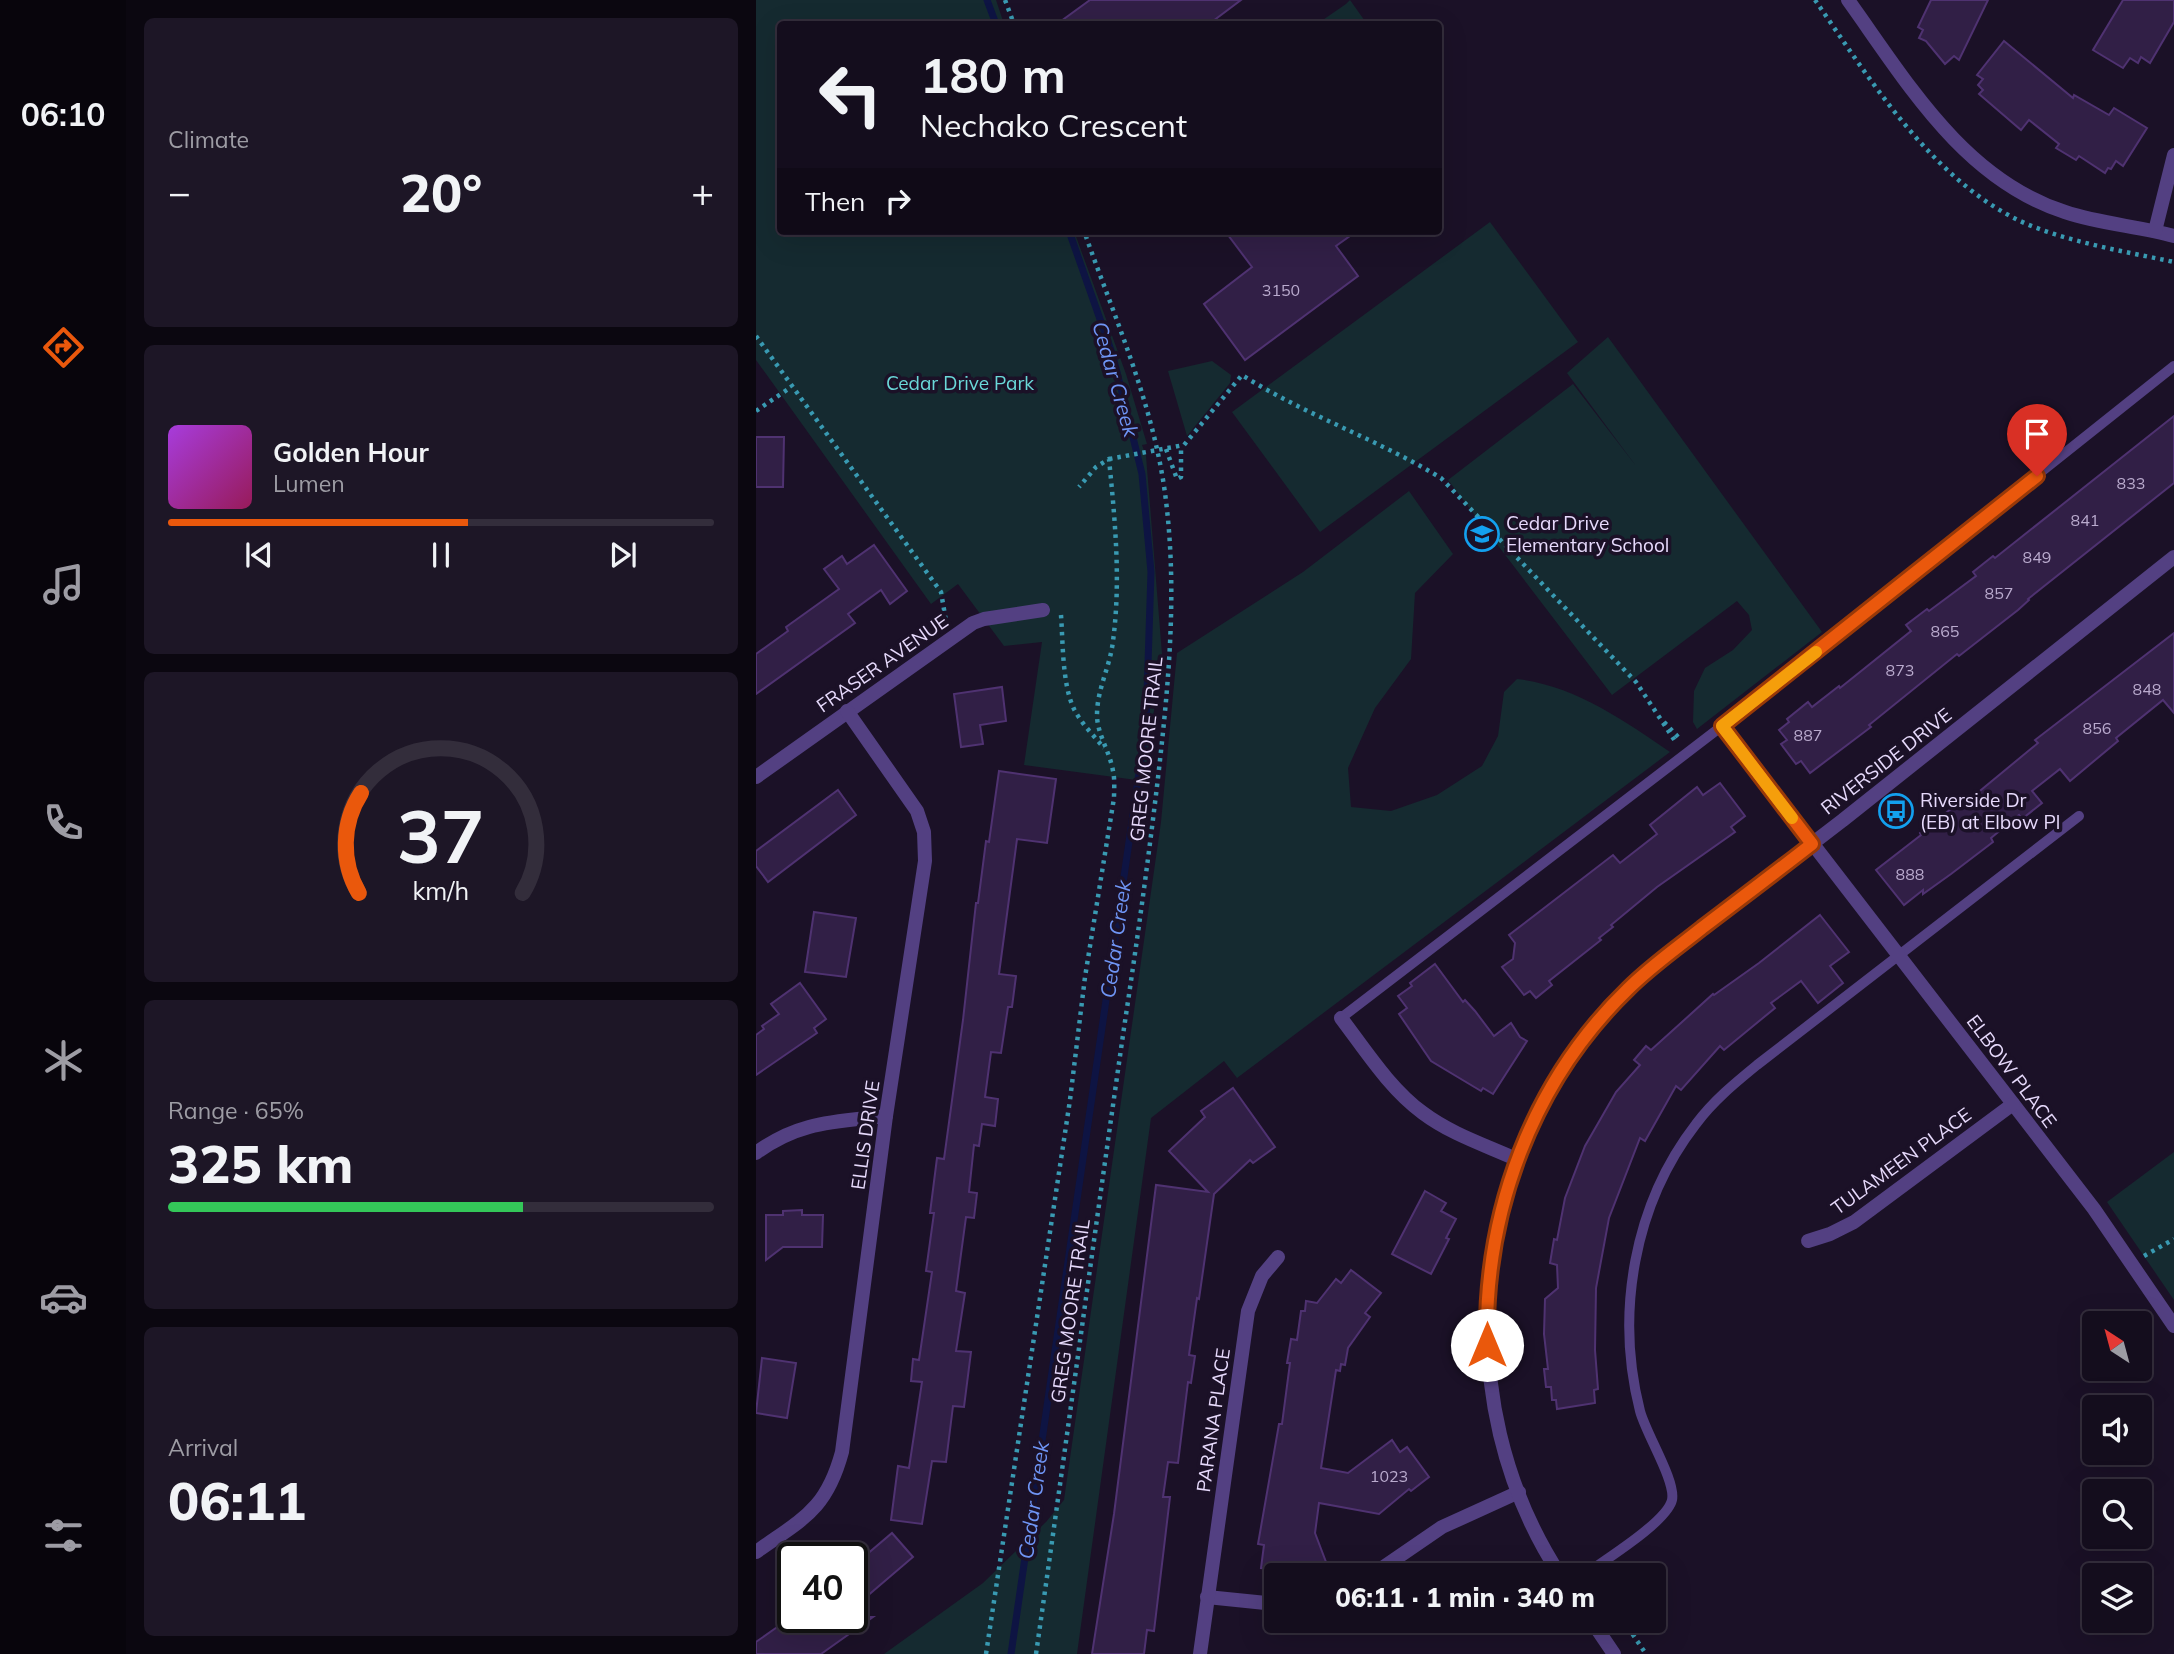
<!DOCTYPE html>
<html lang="en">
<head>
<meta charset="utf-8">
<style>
	body { margin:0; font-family:Mulish,sans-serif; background:#1d1626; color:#f1f3f6; height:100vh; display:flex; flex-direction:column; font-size:26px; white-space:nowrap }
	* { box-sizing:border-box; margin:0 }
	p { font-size:23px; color:#9d9ca4 }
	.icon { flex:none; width:38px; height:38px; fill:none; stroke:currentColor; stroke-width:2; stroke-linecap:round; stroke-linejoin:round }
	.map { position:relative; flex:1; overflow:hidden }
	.side { display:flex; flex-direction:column; gap:18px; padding:18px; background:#0b0710; width:630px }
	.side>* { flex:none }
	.hud { position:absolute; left:21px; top:21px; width:665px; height:214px; border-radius:7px; box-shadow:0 7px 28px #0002,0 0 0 2px #332d3b; background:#140d1d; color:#f1f3f6; overflow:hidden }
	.needle { width:46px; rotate:324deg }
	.controls { position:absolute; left:1326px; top:1311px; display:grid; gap:14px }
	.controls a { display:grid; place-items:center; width:70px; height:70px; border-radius:7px; background:#140d1d; box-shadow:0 7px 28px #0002,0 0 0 2px #332d3b; font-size:35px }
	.speed { position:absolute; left:21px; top:1542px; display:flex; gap:14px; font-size:35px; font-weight:700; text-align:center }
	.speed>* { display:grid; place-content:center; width:91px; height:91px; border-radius:50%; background:#140d1d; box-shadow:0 7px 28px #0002,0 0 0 2px #332d3b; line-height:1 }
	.speed .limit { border:4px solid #111; border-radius:10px; background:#fff; color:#111 }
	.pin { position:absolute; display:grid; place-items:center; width:60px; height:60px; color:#fff; margin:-72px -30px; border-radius:50% 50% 50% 0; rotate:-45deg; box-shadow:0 0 7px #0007 }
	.pin .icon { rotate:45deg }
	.me { position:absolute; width:77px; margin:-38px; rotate:0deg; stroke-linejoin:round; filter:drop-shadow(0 0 5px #0008) }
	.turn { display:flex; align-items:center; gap:24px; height:147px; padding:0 28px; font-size:32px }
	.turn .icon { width:91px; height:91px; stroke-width:2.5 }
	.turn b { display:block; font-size:49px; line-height:60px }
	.then { display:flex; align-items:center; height:66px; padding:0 28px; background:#0003; gap:14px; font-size:26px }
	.big { font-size:52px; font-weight:800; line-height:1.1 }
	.side .tile { flex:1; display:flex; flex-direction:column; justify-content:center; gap:10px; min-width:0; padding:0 24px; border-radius:10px; background:#1d1626 }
	.side .dial { align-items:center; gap:0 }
	.dial svg { height:182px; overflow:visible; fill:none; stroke:#332d3b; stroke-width:7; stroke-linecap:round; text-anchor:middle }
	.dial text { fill:#f1f3f6; stroke:none }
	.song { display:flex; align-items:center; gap:21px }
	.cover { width:84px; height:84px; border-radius:10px; background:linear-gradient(135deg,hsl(280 70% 55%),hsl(330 70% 35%)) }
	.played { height:7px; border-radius:4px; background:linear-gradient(90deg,#ea580c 55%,#332d3b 55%) }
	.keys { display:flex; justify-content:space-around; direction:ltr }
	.heat { display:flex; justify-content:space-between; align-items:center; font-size:38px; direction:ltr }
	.charge { height:10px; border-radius:5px; background:linear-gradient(90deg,#34c759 65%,#332d3b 0) }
	.trip { position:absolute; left:508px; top:1563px; width:402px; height:70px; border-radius:7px; background:#140d1d; box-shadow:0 7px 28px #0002,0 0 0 2px #332d3b; font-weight:800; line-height:70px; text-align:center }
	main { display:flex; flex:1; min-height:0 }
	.tab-bar { display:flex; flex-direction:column; width:126px; justify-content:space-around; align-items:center; background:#08050c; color:#9d9ca4 }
	.tab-bar .icon { width:49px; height:49px }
	.tab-bar .on { color:#ea580c }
	.tab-bar b { font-size:32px; color:#f1f3f6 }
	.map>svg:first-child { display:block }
	.green { fill:#152a30 }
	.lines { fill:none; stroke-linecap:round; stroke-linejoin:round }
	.stream { stroke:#0e1443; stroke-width:7 }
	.building { fill:#311f46; stroke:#4f3271; stroke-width:2 }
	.path { stroke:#399ab2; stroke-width:4.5; stroke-dasharray:3.5 5; stroke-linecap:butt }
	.service { stroke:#534082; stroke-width:10 }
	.minor { stroke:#534082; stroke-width:14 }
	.tertiary { stroke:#534082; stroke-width:14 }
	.route-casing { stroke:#983908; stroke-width:18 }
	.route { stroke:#ea580c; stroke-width:12 }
	.slow { stroke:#f59e0b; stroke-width:12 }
	.labels { text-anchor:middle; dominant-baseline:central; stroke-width:7; stroke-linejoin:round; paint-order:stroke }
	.number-label { font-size:16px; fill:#baabce }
	.park-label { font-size:19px; fill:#6ad8d8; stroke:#1b1127 }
	.poi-label { font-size:19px; fill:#e7dafc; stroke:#1b1127; text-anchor:start }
	.street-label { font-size:19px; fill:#e7dafc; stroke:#1b1127 }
	.water-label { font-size:21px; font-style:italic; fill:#6f95f5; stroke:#1b1127 }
</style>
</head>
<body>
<main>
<nav class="tab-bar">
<b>06:10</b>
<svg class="icon on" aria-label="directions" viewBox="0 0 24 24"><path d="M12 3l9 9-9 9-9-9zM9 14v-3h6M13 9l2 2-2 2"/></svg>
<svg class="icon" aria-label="music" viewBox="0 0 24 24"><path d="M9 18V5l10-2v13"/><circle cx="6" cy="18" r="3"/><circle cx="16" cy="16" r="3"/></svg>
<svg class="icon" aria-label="phone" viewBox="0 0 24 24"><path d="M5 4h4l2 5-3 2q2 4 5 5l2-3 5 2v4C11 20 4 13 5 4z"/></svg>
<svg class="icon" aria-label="climate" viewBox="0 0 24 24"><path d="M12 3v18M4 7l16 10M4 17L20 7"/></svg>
<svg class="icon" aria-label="car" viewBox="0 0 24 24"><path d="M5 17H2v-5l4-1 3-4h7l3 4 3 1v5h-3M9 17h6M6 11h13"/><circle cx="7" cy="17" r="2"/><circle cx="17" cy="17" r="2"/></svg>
<svg class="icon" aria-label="filters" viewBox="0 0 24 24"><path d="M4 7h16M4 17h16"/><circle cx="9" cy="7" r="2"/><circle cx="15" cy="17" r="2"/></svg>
</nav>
<section class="side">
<div class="tile"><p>Climate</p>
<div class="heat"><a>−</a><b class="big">20°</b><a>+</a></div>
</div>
<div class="tile">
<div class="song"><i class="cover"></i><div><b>Golden Hour</b><p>Lumen</p></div></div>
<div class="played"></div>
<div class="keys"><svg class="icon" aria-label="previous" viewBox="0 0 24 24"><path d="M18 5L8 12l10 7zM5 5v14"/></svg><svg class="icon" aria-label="pause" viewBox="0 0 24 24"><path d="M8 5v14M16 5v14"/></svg><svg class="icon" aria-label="next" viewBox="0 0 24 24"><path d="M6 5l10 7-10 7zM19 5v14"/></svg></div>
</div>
<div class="tile dial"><svg viewBox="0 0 100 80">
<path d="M14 69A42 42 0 1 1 86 69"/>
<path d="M14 69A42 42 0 0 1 15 25" stroke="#ea580c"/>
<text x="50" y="56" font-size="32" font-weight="700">37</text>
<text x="50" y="72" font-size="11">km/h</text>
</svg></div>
<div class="tile"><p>Range · 65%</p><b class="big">325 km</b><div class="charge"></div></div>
<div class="tile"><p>Arrival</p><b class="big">06:11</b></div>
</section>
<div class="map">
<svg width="1418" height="1654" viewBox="0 0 1418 1654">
	<rect width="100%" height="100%" fill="#1b1127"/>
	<g class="green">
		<path d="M 0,0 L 240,0 L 248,24 L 24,24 L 24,231 L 318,231 L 370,374 L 391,444 L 386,445 L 390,456 L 406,654 L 388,781 L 268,765 L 286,642 L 248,646 L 202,584 L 175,604 L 0,360 Z"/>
		<path d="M 594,0 L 611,24 L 561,24 L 590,4 Z"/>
		<path d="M 734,222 L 822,342 L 564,532 L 476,412 Z"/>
		<path d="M 852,337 L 1066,632 L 941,729 L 937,722 L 938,691 L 949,668 L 977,650 L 996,630 L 993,615 L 981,601 L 856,695 L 692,480 L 817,384 L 880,466 L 811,373 Z"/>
		<path d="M 456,361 L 475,375 L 474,383 L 431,436 L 412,371 Z"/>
		<path d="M 653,491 L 697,554 L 659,593 L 655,659 L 619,708 L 592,768 L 595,807 L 635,811 L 681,795 L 726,766 L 742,736 L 748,692 L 761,679 C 817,685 868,720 914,752 L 481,1078 L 468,1061 L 395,1118 L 321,1654 L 128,1654 L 227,1583 L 290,1522 L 308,1500 L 405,822 L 421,653 L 547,572 Z"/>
		<path d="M 1418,1152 L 1418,1300 L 1351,1202 Z"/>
	</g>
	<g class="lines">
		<g class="stream">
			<path d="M 231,0 L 240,24"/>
			<path d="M 255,1654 L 390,725 L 395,572 L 386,474 L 357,356 L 313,231"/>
		</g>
	</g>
	<g class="building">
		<path d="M 334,0 L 485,0 L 453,24 L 301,24 Z"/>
		<path d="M 1175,0 L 1232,0 L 1203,60 L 1198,56 L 1189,64 L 1170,41 L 1163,38 L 1167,30 L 1162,27 Z"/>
		<path d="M 1367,0 L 1418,0 L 1418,22 L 1394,63 L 1385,57 L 1382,63 L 1374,58 L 1367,68 L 1337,50 Z"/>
		<path d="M 1248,41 L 1317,98 L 1318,95 L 1353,115 L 1358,108 L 1391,128 L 1367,166 L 1360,161 L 1355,169 L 1352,168 L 1349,173 L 1323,156 L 1320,160 L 1300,148 L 1303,144 L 1273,120 L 1265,130 L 1223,94 L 1227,90 L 1222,85 L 1227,79 L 1221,75 Z"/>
		<path d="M 469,231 L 601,231 L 580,246 L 602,276 L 489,360 L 448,304 L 496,267 Z"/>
		<path d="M 1418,416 L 1418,483 L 1272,599 L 1273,600 L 1262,610 L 1203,656 L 1201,654 L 1113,725 L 1115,727 L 1054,773 L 1045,761 L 1040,764 L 1025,744 L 1031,740 L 1023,730 L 1033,722 L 1031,719 L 1052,702 L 1056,707 L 1083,686 L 1084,688 L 1155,631 L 1150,625 L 1171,609 L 1173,611 L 1220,576 L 1217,572 L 1237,556 L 1239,558 Z"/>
		<path d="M 0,437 L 28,437 L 27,487 L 0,487 Z"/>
		<path d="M 118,545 L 151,591 L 134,604 L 125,590 L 92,614 L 99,623 L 0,694 L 0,654 L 32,631 L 30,627 L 83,589 L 68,569 L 86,556 L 91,564 Z"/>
		<path d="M 1418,633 L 1418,713 L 1407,700 L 1360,738 L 1362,741 L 1314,781 L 1304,769 L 1276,791 L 1286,803 L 1266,819 L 1263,815 L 1235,838 L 1237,842 L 1195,874 L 1167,894 L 1167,890 L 1148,905 L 1120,870 L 1165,835 L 1164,833 L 1176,823 L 1206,801 L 1208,804 L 1282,743 L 1279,740 Z"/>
		<path d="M 246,687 L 250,721 L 224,725 L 227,744 L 205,747 L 198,694 Z"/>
		<path d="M 243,771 L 300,779 L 291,843 L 261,839 L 243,974 L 260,976 L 256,1007 L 252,1007 L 245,1053 L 235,1052 L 229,1097 L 242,1099 L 239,1126 L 226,1124 L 223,1146 L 218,1145 L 213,1192 L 221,1193 L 218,1218 L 210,1217 L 200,1291 L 209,1293 L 200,1351 L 215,1352 L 208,1407 L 197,1406 L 190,1462 L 176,1461 L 166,1524 L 135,1520 L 142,1466 L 153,1468 L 166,1382 L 155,1381 L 157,1359 L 163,1360 L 176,1272 L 170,1271 L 178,1213 L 174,1213 L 181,1158 L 188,1159 L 207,1020 L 220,903 L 222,903 L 230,841 L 233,842 Z"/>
		<path d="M 964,783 L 989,816 L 975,827 L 979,832 L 901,887 L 855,925 L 857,927 L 843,938 L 845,940 L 793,981 L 796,985 L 780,998 L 774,991 L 768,995 L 746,967 L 757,959 L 759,943 L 753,935 L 857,855 L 864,863 L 901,834 L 894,825 L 941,787 L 947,795 Z"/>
		<path d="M 82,790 L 100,815 L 12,882 L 0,866 L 0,851 Z"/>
		<path d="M 58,912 L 100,918 L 90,977 L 49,972 Z"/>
		<path d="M 1064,915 L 1093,952 L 1074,966 L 1087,983 L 1062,1003 L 1045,981 L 1015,1003 L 1019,1008 L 968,1050 L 964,1046 L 925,1090 L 920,1086 L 889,1141 L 884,1138 L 853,1218 L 840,1288 L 839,1350 L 842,1389 L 838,1390 L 839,1403 L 801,1409 L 800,1400 L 796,1400 L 795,1387 L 790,1387 L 788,1369 L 792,1369 L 788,1334 L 789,1299 L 802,1288 L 801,1265 L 794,1263 L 798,1239 L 801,1240 L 809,1198 L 829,1146 L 860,1092 L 884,1065 L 878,1060 L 890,1046 L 895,1050 L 957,994 L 958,995 L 1003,963 Z"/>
		<path d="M 679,964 L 707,1002 L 709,1000 L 719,1011 L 738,1036 L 755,1023 L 764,1037 L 771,1041 L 737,1094 L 727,1088 L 725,1091 L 675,1061 L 643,1014 L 651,1008 L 642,996 L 656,986 L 654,983 Z"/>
		<path d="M 44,983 L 70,1019 L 58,1028 L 61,1033 L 0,1075 L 0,1035 L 8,1029 L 6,1026 L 23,1014 L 15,1004 Z"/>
		<path d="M 477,1088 L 519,1147 L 497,1163 L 494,1160 L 458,1194 L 443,1299 L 441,1298 L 433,1355 L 439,1356 L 435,1383 L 432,1382 L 422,1463 L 412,1462 L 407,1497 L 414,1497 L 398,1631 L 391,1630 L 388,1654 L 336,1654 L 358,1514 L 400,1185 L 452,1192 L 413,1151 L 449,1117 L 445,1111 Z"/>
		<path d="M 669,1191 L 690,1203 L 685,1211 L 700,1219 L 690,1238 L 693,1239 L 675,1274 L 636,1254 Z"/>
		<path d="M 46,1210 L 46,1215 L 67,1215 L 66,1247 L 27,1247 L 10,1260 L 10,1215 L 27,1215 L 27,1211 Z"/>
		<path d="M 595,1270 L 625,1293 L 609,1313 L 614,1317 L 592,1348 L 589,1365 L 585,1364 L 584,1371 L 580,1370 L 565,1468 L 592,1473 L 636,1440 L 644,1452 L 651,1447 L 673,1477 L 655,1491 L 653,1489 L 623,1514 L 563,1503 L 559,1533 L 570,1562 L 549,1571 L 523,1567 L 523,1570 L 505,1568 L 508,1545 L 502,1544 L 523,1424 L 526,1424 L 534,1363 L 531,1363 L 535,1339 L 541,1340 L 545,1311 L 549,1311 L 550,1301 L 561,1303 L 580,1279 L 585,1283 Z"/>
		<path d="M 6,1358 L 40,1363 L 31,1418 L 0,1413 Z"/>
		<path d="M 136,1533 L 157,1557 L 96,1609 L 96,1567 Z"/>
		<path d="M 60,1617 L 117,1617 L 65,1654 L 0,1654 L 0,1642 L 34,1618 L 43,1629 Z"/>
	</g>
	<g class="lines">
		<g class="path">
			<path d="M 249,0 L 258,24"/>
			<path d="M 1059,0 C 1116,82 1181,189 1278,227 C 1323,244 1371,252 1418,262"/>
			<path d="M 0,336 L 185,592 L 190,621"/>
			<path d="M 0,411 L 35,387"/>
			<path d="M 410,449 L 421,479 L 425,477 L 425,446"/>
			<path d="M 353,459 L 428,445 L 486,375 C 549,415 621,439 685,478 L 880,682 L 921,744"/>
			<path d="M 305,615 C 307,642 306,684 318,709 C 325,723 338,736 348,748"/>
			<path d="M 908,722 L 923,738"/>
			<path d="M 1388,1256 L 1418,1239"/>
			<path d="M 867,1620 L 890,1654"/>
			<path d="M 230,1654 L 314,1100 L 329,977 L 358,798 C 358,790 359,780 357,771 C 354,752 341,734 341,715 C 341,689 354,667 357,641 C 365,581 359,520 353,459 L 340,467 L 323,487"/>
			<path d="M 280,1654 C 310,1445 338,1237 368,1028 C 381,942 393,856 403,769 C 413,680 421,591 410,501 C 399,408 359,319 328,231"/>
		</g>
		<g class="service">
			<path d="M 585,1018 L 966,726 L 1418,366"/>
			<path d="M 828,1575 C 847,1561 911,1522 916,1500 C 920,1481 890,1434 884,1411 C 859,1313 878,1204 940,1124 C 957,1101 979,1083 1001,1065 L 1323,816"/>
		</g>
		<g class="minor">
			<path d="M 1092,0 C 1151,82 1207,179 1309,212 C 1345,224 1382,226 1418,236"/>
			<path d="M 1399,231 L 1418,155"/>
			<path d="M 966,726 L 1338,1209 L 1418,1326"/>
			<path d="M 0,777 L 217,623 L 228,619 L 287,610"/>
			<path d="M 585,1018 C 610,1051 634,1089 667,1113 C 695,1134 729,1145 760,1159"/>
			<path d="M 0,1153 C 43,1121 79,1122 130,1116"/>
			<path d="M 1052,1241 L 1074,1234 L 1098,1222 L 1257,1104"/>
			<path d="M 0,1552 C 46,1519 70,1511 86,1452 L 130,1116 L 169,861 L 168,832 L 161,811 L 91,711"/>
			<path d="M 616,1575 L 686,1527 L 763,1492"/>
			<path d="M 451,1597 L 520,1604"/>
			<path d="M 444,1654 L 492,1311 L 506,1276 L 522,1257"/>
		</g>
		<g class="tertiary">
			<path d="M 804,1575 C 690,1400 714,1163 852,1009 C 882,976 919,949 954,922 C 999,888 1043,854 1087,820 C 1197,732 1308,645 1418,557"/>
			<path d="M 835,1620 L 858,1654"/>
		</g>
	</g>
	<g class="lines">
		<g class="route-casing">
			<path id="route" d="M 731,1345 C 728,1212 776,1082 872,989 C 895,966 921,948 946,928 C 983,900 1020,872 1056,844 L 966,726 L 1281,476"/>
		</g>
		<use href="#route" class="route"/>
		<path class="slow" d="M 1036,818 L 966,726 L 1060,652"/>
	</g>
	<defs>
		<g id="school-ring" transform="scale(1.75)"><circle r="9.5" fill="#1b1127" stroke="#13a0ef" stroke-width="1.5"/><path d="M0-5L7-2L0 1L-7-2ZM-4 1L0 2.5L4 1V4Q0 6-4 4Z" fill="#13a0ef"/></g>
		<g id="bus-ring" transform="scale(1.75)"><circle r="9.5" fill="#1b1127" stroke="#13a0ef" stroke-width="1.5"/><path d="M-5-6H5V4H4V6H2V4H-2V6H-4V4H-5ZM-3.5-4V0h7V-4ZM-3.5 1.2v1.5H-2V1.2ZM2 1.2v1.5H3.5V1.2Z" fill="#13a0ef"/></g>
	</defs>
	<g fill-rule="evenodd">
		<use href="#school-ring" x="726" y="534"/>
		<use href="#bus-ring" x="1140" y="811"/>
	</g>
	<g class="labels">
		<g class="number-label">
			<text x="525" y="290">3150</text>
			<text x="1375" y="483">833</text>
			<text x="1329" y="520">841</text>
			<text x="1281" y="557">849</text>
			<text x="1243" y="593">857</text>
			<text x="1189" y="631">865</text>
			<text x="1144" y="670">873</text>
			<text x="1391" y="689">848</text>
			<text x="1341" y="728">856</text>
			<text x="1052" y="735">887</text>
			<text x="1154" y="874">888</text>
			<text x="633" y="1476">1023</text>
		</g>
		<g class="park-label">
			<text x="204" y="383">Cedar Drive Park</text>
		</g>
		<g class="poi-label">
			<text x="750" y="523">Cedar Drive<tspan x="750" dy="22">Elementary School</tspan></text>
			<text x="1164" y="800">Riverside Dr<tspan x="1164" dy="22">(EB) at Elbow Pl</tspan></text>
		</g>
		<g class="street-label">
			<text transform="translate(126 663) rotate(-35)">FRASER AVENUE</text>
			<text transform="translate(390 749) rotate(-84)">GREG MOORE TRAIL</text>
			<text transform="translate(1130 761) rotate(-38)">RIVERSIDE DRIVE</text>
			<text transform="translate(1256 1071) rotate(53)">ELBOW PLACE</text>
			<text transform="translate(109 1135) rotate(-82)">ELLIS DRIVE</text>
			<text transform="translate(1145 1161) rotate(-36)">TULAMEEN PLACE</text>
			<text transform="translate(314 1311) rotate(-82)">GREG MOORE TRAIL</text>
			<text transform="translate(457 1420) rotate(-82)">PARANA PLACE</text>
		</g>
		<g class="water-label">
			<text transform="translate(360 379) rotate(74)">Cedar Creek</text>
			<text transform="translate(359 939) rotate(-82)">Cedar Creek</text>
			<text transform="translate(277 1500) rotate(-82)">Cedar Creek</text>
		</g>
	</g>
</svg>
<div class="controls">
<a><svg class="needle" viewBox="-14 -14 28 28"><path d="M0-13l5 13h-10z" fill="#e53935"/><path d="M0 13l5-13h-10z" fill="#9d9ca4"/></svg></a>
<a><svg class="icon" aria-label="sound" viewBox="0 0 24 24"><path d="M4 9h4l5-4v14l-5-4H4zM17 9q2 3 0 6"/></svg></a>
<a><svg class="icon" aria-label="search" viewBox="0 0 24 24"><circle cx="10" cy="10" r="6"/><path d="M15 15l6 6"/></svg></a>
<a><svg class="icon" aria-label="layers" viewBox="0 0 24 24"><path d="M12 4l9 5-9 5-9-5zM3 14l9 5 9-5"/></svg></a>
</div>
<div class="speed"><div class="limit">40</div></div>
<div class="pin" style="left:1281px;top:476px;background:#d93025"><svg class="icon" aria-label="arrive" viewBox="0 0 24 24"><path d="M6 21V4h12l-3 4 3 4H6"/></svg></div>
<svg class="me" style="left:731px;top:1345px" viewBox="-20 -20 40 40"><circle r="19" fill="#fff"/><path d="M0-13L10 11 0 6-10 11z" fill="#ea580c"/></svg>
<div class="trip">06:11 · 1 min · 340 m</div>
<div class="hud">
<div class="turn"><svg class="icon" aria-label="left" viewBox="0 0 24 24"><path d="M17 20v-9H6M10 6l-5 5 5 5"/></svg><div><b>180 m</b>Nechako Crescent</div></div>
<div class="then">Then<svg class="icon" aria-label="right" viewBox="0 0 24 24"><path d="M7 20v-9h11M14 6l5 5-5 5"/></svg></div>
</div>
</div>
</main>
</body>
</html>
